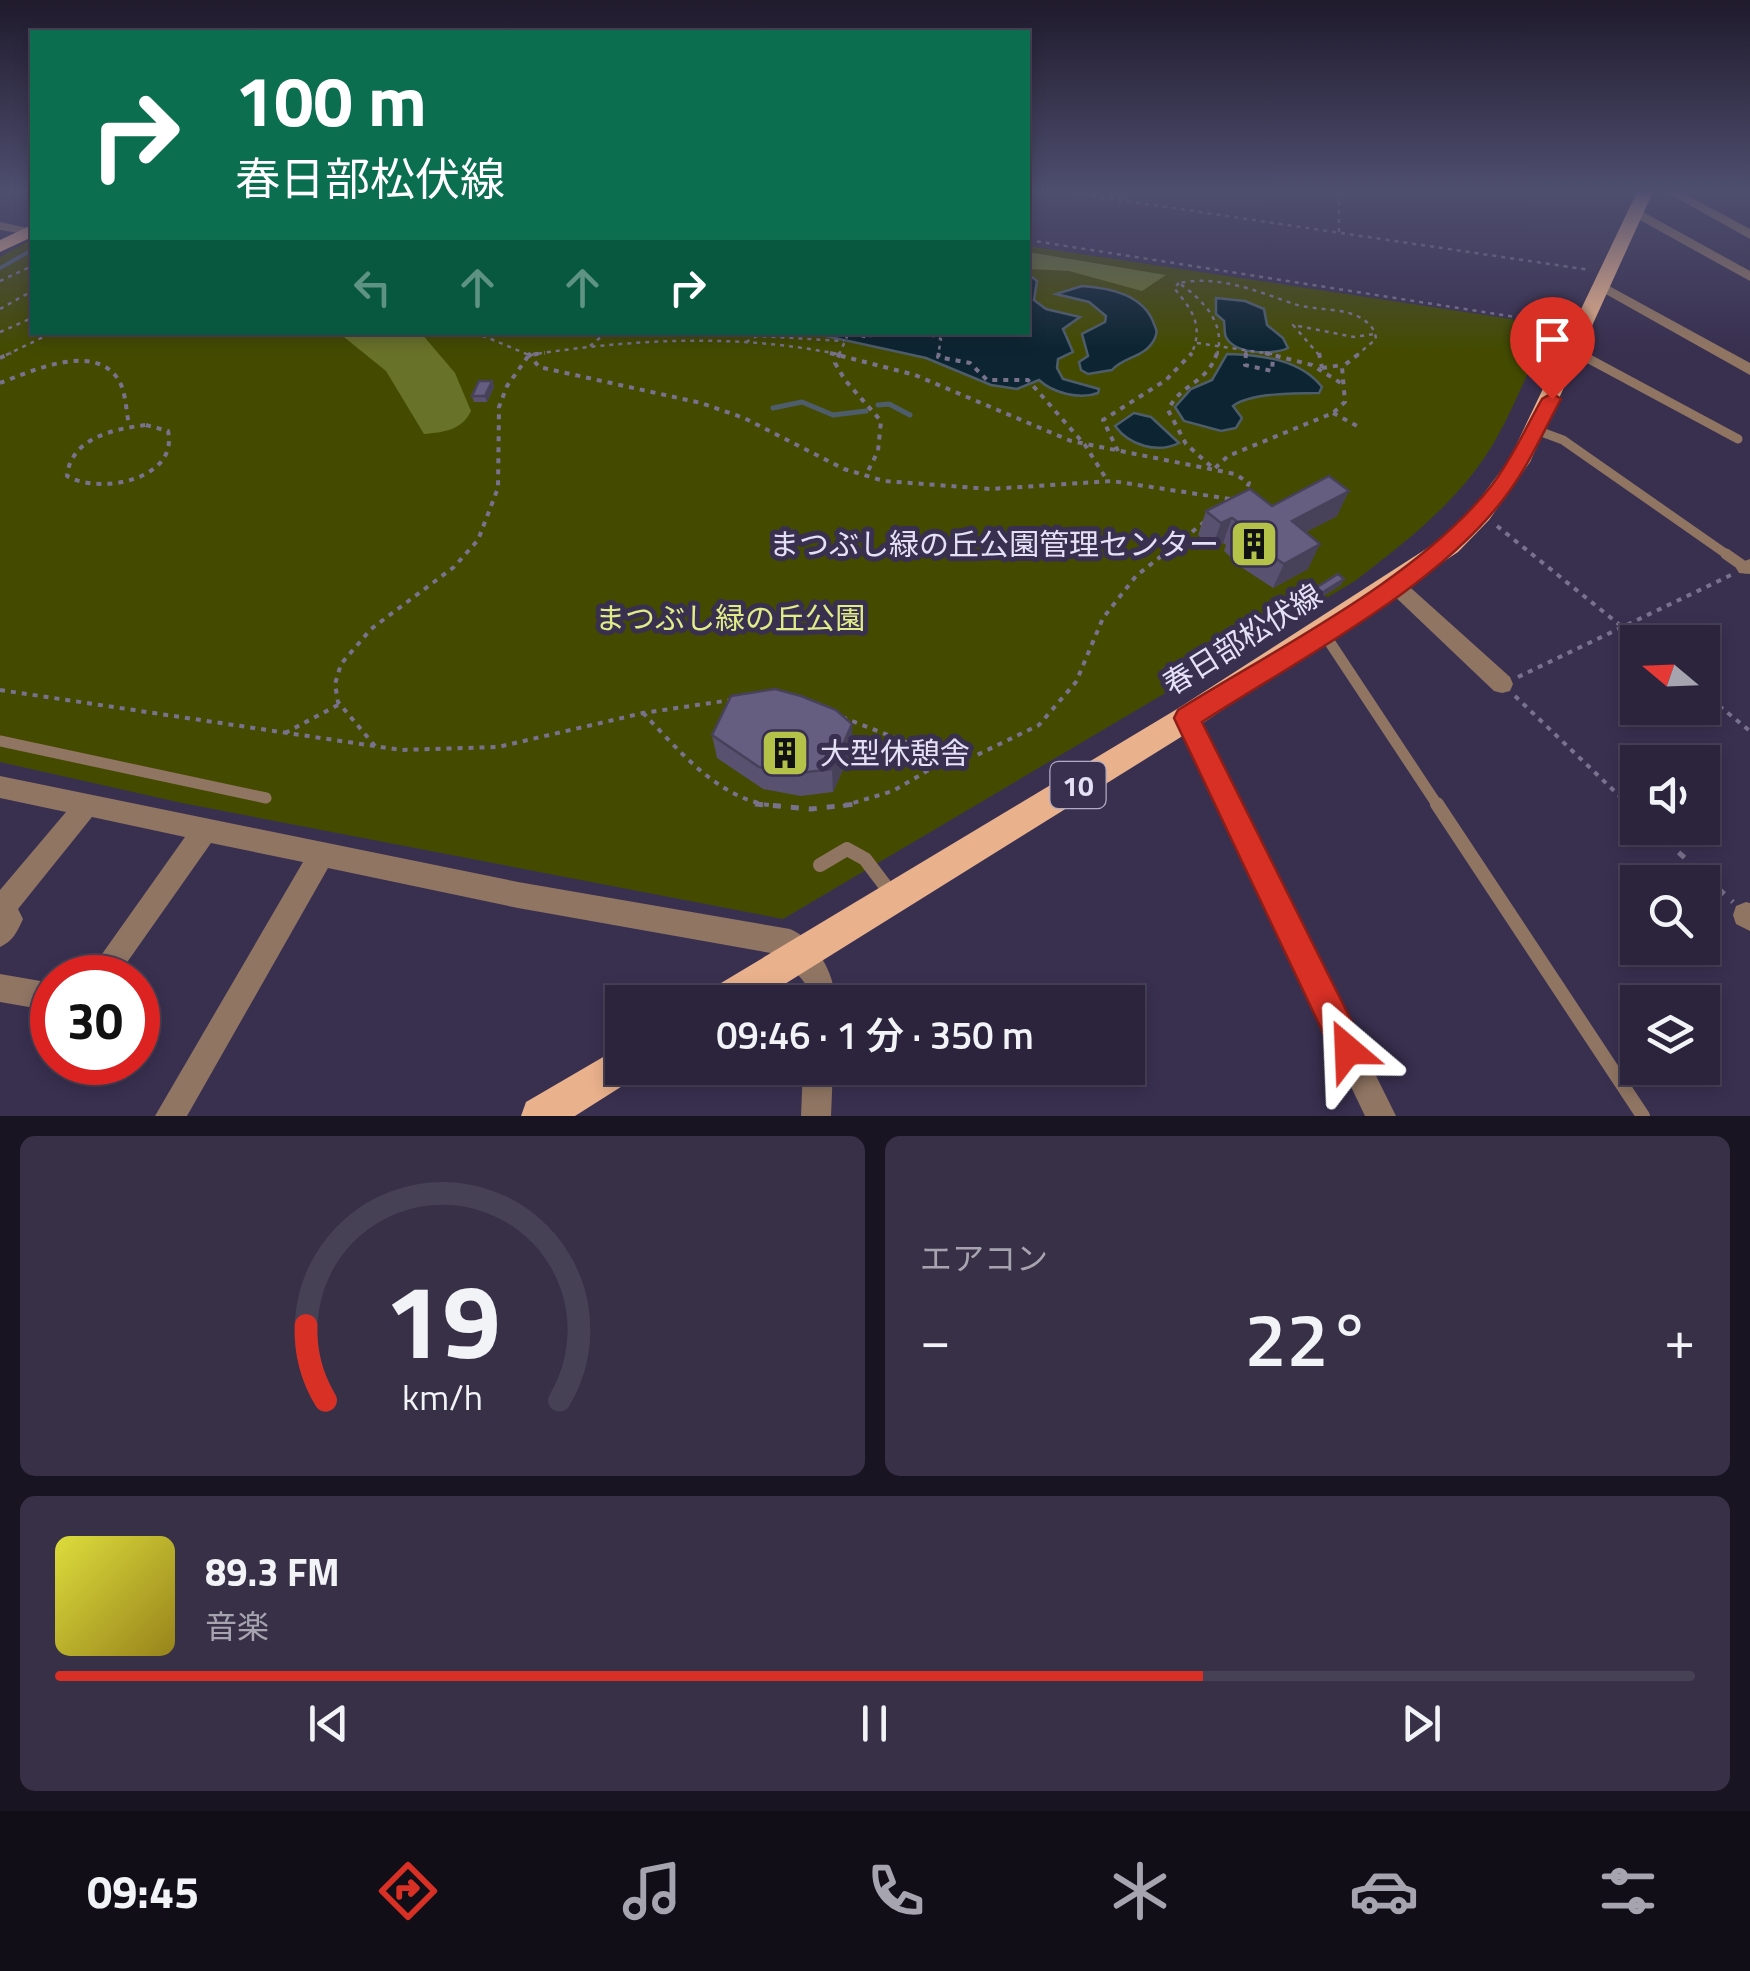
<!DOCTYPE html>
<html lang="ja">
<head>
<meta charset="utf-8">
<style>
	body { margin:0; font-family:"Titillium Web","Noto Sans JP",sans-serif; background:#373047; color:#f1f3f6; height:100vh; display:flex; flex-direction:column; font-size:38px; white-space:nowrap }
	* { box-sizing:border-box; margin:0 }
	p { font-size:32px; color:#a6a4af }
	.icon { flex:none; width:55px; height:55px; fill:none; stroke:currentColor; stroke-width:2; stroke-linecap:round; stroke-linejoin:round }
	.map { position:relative; height:1116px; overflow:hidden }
	.details { display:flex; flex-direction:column; gap:20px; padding:20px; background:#181421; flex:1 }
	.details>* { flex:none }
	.top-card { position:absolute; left:30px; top:30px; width:1000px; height:305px; border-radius:0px; box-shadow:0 5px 15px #0003,0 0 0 2px #474156; background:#0b6e4f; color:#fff; overflow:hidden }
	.needle { width:65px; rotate:289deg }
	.controls { position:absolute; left:1620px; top:625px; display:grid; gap:20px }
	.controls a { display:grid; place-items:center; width:100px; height:100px; border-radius:0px; background:#2b243c; box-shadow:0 5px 15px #0003,0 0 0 2px #474156; font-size:50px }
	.speed { position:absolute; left:30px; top:955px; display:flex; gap:20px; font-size:50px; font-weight:700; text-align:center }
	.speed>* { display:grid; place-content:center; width:130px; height:130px; border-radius:50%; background:#2b243c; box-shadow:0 5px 15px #0003,0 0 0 2px #474156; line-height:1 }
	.speed .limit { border:15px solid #d22; background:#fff; color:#111 }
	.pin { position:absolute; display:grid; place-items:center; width:85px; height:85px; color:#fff; margin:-102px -42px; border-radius:50% 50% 50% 0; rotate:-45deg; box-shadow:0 0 10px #0007 }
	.pin .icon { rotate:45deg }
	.me { position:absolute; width:110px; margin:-55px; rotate:334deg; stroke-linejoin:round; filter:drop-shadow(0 0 8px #0008) }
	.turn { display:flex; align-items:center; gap:35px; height:210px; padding:0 40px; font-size:45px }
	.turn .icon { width:130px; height:130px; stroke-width:2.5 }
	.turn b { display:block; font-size:70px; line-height:85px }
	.lanes { display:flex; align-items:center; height:95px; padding:0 40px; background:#0003; justify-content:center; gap:50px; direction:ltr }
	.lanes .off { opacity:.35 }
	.big { font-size:75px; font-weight:600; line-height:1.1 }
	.details .tile { flex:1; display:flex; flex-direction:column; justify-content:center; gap:15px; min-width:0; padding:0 35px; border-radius:15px; background:#373047 }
	.details .dial { align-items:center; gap:0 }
	.dial svg { height:260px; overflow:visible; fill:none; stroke:#474156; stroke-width:7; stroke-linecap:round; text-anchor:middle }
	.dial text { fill:#f1f3f6; stroke:none }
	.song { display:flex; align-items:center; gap:30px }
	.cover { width:120px; height:120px; border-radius:15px; background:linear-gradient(135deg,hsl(60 70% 55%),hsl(50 70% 35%)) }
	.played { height:10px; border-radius:5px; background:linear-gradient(90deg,#d93025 70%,#474156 70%) }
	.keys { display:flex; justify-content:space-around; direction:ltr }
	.heat { display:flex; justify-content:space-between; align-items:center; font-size:55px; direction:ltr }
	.details .tiles { flex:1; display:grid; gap:20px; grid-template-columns:1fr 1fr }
	.tile:last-child { grid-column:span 2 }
	.trip { position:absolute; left:605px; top:985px; width:540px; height:100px; border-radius:0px; background:#2b243c; box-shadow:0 5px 15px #0003,0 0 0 2px #474156; font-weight:600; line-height:100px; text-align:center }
	.menu { display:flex; height:160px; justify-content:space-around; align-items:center; background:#110e18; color:#a6a4af }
	.menu .icon { width:70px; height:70px }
	.menu .active { color:#d93025 }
	.menu b { font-size:45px; color:#f1f3f6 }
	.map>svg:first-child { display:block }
	.green { fill:#444b01 }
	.forest { fill:#697229 }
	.water { fill:#0d2532; stroke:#4e5d6c; stroke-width:2.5 }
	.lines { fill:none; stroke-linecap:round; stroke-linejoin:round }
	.stream-far1 { stroke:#4e5d6c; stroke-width:4 }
	.stream { stroke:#4e5d6c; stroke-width:5 }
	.path-far2 { stroke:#79728e; stroke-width:2.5; stroke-dasharray:4 5; stroke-linecap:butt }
	.path-far1 { stroke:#79728e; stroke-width:4; stroke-dasharray:5 6; stroke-linecap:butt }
	.path { stroke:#79728e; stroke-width:5; stroke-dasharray:8 10; stroke-linecap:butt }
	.service-far3 { stroke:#907563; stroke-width:8 }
	.service-far2 { stroke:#907563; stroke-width:9 }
	.service-far1 { stroke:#907563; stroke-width:11 }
	.service { stroke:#907563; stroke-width:14 }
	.minor { fill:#907563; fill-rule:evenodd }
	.primary { fill:#e9b18c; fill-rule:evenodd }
	.wall { fill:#58516f }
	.shaded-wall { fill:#47425a }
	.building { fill:#665e81; stroke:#47425a; stroke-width:2.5 }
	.route { fill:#d93025; stroke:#8d1f18; stroke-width:2.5 }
	.labels { text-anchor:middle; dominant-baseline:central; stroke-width:10; stroke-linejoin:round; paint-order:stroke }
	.shield { fill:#393050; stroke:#b1abc4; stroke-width:2.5 }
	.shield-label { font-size:28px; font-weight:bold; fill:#e4e0f5 }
	.poi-label { font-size:30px; fill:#e4e0f5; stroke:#393050; text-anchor:end }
	.park-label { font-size:30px; fill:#dfed88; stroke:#393050 }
	.street-label { font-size:30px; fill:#e4e0f5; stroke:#393050 }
</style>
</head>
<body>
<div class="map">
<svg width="1750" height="1116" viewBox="0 0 1750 1116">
	<rect width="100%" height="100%" fill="#393050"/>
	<path class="green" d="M 32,239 L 32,332 L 1028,332 L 1028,246 L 1545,324 L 1550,328 C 1530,364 1516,404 1496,439 C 1462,499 1408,540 1355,581 L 783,919 L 182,803 L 0,762 L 0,257 Z"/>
	<g class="forest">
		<path d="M 1028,252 L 1166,275 L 1142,291 L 1069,271 L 1028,269 Z"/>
		<path d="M 339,333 L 421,333 L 455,373 L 471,411 C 461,431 444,432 424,434 L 386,371 Z"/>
	</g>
	<g class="water">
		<path d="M 1028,274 L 1037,281 L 1034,300 L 1046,309 L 1080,317 L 1063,329 L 1073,352 L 1058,359 L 1057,368 L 1063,379 L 1099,389 L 1098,393 C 1080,400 1053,393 1039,380 L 1017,389 L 991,385 L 926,358 L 812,333 L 1028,332 Z"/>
		<path d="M 1082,286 C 1111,288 1144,295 1154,324 C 1156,329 1158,331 1155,338 C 1146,358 1124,356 1112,370 L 1088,374 L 1081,370 L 1079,362 L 1088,356 L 1082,334 L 1105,322 L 1106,316 L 1089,302 L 1056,294 Z"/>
		<path d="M 1216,298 L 1245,301 L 1264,309 L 1267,325 L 1283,338 L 1288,348 C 1274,355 1235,355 1226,337 C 1224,333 1225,327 1224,321 L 1216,314 Z"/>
		<path d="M 1227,354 C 1261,355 1300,359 1322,387 L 1319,393 C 1297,393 1249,393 1233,406 L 1242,418 L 1236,428 L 1221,431 L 1184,421 L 1175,407 L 1191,389 L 1212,380 Z"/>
		<path d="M 1134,413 L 1151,417 L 1179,443 C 1157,454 1129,445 1115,426 Z"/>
	</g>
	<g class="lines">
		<path class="stream-far1" d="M 0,268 L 32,250"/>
		<g class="stream">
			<path d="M 878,405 L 889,404 L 910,415"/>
			<path d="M 773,408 L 802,402 L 833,415 L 866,411"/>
		</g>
		<g class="path-far2">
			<path d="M 1065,192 L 1590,270"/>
			<path d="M 1339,192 L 1339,233"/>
			<path d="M 1028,240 L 1566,325"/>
			<path d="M 0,281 L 32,266"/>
			<path d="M 1179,283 L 1174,288 C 1193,311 1204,326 1191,355"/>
			<path d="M 0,309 L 32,291"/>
			<path d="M 0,332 L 32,318"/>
			<path d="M 474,332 L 529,355"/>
			<path d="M 844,332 L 869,338 L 874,332"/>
			<path d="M 896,332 L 907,332"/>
			<path d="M 922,332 L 941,339 L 938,355"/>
			<path d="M 746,342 L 757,336 L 844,341"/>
			<path d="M 1197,343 L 1278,355"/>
			<path d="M 590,346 L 607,332"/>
			<path d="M 6,355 L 54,332"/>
			<path d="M 529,355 C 633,339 738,333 842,355"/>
			<path d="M 839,355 L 849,332"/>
			<path d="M 1217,355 C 1226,323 1204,301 1179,283 C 1219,275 1257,291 1294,304 C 1315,311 1347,307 1364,320 C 1371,325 1375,330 1376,339 L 1357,355"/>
			<path d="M 1246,355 L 1246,351"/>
			<path d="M 1319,355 L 1293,325 L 1354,337 L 1374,334"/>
		</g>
		<g class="path-far1">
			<path d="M 528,353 L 539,367 L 701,403 L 744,418 L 844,469 L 884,481 L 990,489 L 1112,481 L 1230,499"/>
			<path d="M 830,353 L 915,375 L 1071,441 L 1235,474 L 1249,483 L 1243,496"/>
			<path d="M 840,353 L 835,363 L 845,380 L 881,421 L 878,451 L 866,475"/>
			<path d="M 939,353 L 938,357 L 970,363 L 987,380 L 1028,380 L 1085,445 L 1107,480"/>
			<path d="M 1217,353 C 1207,384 1181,383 1168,410 L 1186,444 L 1214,469 L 1228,456 L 1333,413 L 1345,402 L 1342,367 L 1360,353"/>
			<path d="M 1246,353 L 1245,365 L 1272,371 L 1273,358"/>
			<path d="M 1265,353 L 1312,365 L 1344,385"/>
			<path d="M 1319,353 L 1322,368"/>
			<path d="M 0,358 L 11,353"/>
			<path d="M 1322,368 L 1342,365"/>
			<path d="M 0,383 C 32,371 93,342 118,379 C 126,391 126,411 129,425"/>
			<path d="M 1333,413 L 1361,428"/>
			<path d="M 146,425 L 168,431 C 179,480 99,495 67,476 C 71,438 113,429 146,425 Z"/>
			<path d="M 1118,451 L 1103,420 L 1166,380 L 1192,353"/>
			<path d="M 1497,526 L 1641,642"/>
			<path d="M 1518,677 L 1731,575"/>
			<path d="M 0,690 L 401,750 L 498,747 L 643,713 L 731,700"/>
			<path d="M 1702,692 L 1750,731"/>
			<path d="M 1515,696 L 1630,806"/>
			<path d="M 643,713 C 680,751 720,802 777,806"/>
			<path d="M 842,717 L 939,755 L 977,755 L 1039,725 L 1076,682 L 1103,618 L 1136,576 L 1207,520"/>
			<path d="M 285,733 L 338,705"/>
			<path d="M 375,746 L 338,702 L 335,684 L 341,664 L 371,629 L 454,567 L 478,540 L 498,488 L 499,407 L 507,386 L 529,355 L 545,353"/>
			<path d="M 843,806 L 893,791 L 951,757"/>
		</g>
		<g class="path">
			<path d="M 755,804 L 811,809 L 856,804"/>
			<path d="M 1627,804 L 1638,814"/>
			<path d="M 1652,828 L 1733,902"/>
		</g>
		<path class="service-far3" d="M 1572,349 L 1583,355"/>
		<g class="service-far2">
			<path d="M 1578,353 L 1738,439"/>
			<path d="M 1536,430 L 1563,440 L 1729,556"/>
		</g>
		<g class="service-far1">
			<path d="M 1726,554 L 1746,568"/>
			<path d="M 1323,632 L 1438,806"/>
			<path d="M 0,741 L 266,798"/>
		</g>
		<g class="service">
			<path d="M 1437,804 L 1643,1116"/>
			<path d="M 820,865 L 847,849 L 865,859 L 890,892"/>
		</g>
		<g class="minor">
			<path d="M 1666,192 L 1681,192 L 1750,229 L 1750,239 Z"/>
			<path d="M 1634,207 L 1750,271 L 1750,281 L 1629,214 L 1629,208 Z"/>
			<path d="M 0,222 L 32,229 L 32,235 L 0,230 Z"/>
			<path d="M 1600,281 L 1750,363 L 1750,375 L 1595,288 L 1593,285 Z"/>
			<path d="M 1750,559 L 1750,574 L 1739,573 L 1736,568 L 1739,563 Z"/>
			<path d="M 1395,577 L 1402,580 L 1510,677 L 1513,684 L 1510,691 L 1502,693 L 1494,691 L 1388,590 L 1385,585 L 1388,580 Z"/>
			<path d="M 1187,708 L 1195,711 L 1396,1116 L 1365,1116 L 1175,718 L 1179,711 Z"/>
			<path d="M 0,776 L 518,882 L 790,929 C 816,940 836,975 835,1002 L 807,1002 L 808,987 L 782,955 L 518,908 L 328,868 L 187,1116 L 155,1116 L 303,862 L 211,843 L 116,978 L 85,978 L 185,837 L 92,817 L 18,909 L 23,919 C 17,932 13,941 0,947 L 0,890 L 66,812 L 0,798 Z"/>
			<path d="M 1746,902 L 1750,903 L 1750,931 L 1736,924 L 1733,915 L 1736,906 Z"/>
			<path d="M 0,974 L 52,983 L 52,1011 L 0,1002 Z"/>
			<path d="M 803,1068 L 833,1068 L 831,1116 L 801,1116 Z"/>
		</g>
		<g class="primary">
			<path d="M 1637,192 L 1653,192 L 1530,462 L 1489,520 L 1458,552 L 1197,727 L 756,1002 L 706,1002 L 711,989 L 1177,709 L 1440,540 L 1473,508 L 1509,460 Z"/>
			<path d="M 32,225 L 32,237 L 0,252 L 0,240 Z"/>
			<path d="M 622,1046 L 622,1068 L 640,1068 L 635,1078 L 575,1116 L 521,1116 L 526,1102 Z"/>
		</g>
	</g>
	<g class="wall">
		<path d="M 492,381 L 494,387 L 487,402 L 474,402 L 472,396 Z"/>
		<path d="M 1272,506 L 1337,516 L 1306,532 L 1308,569 L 1273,588 L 1244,569 L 1224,551 L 1226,545 L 1223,543 L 1212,548 L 1198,535 L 1206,511 Z"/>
		<path d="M 1341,585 L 1317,600 L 1310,595 L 1314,589 Z"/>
		<path d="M 712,735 L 853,747 L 833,792 L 801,796 L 763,789 L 717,758 Z"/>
	</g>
	<g class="shaded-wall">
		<path d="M 492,381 L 494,387 L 487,402 L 485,396 Z"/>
		<path d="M 1349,491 L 1337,516 L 1281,545 L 1292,521 Z"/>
		<path d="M 1232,518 L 1223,543 L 1212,548 L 1221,523 Z"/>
		<path d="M 1320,544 L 1308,569 L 1273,588 L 1284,564 Z"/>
		<path d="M 1344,579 L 1341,585 L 1317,600 L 1320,594 Z"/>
		<path d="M 852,724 L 853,747 L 833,792 L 832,769 Z"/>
	</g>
	<g class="building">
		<path d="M 479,381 L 492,381 L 485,396 L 472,396 Z"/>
		<path d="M 1329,476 L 1349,491 L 1292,521 L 1320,544 L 1284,564 L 1254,544 L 1234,526 L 1239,523 L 1232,518 L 1221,523 L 1206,511 L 1250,489 L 1272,506 Z"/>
		<path d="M 1338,574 L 1344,579 L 1320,594 L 1314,589 Z"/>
		<path d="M 775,689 L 801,696 L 836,710 L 852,724 L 832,769 L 799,773 L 759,767 L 712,735 L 731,696 Z"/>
	</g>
	<linearGradient id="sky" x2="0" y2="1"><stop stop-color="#1f1a2c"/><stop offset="0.55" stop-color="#4e4e6f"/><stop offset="1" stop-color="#4e4e6f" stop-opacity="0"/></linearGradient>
	<rect width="1750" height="348" fill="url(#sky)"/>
	<path class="route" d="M 1552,393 L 1561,399 C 1544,430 1529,465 1508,493 C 1441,586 1299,659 1202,722 L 1360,1038 L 1365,1050 L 1360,1062 L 1348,1067 L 1337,1062 L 1174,718 L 1178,710 C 1277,648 1420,577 1492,485 C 1512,459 1526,427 1542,399 Z"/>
	<defs>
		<g id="building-square" transform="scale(2.5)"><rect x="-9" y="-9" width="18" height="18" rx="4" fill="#b4c24a" stroke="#393050"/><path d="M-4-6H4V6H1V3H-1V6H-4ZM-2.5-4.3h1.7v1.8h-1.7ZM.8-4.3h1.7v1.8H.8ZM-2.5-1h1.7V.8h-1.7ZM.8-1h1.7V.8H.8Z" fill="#111"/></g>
	</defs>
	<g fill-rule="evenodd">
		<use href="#building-square" x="1254" y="544"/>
		<use href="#building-square" x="785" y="753"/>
	</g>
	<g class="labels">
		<rect class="shield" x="1050.5" y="762" width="55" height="46" rx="8"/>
		<g class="shield-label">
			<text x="1078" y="785">10</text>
		</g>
		<g class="poi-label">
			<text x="1219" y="544">まつぶし緑の丘公園管理センター</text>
			<text x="820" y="753" text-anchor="start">大型休憩舎</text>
		</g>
		<g class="park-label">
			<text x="730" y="618">まつぶし緑の丘公園</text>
		</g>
		<g class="street-label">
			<text transform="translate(1242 639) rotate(-32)">春日部松伏線</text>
		</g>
	</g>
</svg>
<div class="controls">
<a><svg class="needle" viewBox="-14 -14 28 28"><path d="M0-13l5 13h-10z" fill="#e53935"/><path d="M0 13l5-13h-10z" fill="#a6a4af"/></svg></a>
<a><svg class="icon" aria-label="sound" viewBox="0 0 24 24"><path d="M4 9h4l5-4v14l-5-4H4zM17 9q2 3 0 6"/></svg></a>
<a><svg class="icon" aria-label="search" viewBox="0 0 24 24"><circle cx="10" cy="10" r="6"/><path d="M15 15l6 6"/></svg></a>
<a><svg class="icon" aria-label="layers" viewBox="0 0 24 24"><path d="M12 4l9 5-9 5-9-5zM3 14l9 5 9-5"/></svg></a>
</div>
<div class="speed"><div class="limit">30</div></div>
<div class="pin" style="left:1552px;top:399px;background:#d93025"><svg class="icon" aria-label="arrive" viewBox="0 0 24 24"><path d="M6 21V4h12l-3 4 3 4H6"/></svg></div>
<svg class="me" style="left:1348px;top:1050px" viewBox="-20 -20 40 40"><path d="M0-17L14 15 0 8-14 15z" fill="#d93025" stroke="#fff" stroke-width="4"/></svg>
<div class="trip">09:46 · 1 分 · 350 m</div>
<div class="top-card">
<div class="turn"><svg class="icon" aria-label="right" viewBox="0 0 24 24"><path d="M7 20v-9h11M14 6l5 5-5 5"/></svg><div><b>100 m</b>春日部松伏線</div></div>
<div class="lanes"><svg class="icon off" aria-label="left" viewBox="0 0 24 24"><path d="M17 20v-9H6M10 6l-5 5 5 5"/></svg><svg class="icon off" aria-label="ahead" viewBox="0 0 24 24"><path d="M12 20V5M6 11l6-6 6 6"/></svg><svg class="icon off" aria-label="ahead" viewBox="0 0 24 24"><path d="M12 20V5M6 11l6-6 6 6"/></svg><svg class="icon" aria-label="right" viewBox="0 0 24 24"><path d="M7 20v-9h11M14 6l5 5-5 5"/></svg></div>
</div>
</div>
<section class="details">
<div class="tiles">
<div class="tile dial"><svg viewBox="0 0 100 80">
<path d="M14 69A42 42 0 1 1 86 69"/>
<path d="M14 69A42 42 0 0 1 8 46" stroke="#d93025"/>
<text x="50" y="56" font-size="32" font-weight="700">19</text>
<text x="50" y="72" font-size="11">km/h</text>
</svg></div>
<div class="tile"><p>エアコン</p>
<div class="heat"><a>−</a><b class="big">22°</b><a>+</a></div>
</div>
<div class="tile">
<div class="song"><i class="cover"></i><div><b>89.3 FM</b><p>音楽</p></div></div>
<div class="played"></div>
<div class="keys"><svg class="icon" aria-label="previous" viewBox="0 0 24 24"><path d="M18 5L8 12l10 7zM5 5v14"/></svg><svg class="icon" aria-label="pause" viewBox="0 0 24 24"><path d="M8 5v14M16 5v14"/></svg><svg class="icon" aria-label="next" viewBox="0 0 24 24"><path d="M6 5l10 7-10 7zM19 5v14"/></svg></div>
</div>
</div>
</section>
<nav class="menu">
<b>09:45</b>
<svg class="icon active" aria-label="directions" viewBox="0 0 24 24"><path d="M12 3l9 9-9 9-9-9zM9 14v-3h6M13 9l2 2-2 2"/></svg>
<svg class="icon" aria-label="music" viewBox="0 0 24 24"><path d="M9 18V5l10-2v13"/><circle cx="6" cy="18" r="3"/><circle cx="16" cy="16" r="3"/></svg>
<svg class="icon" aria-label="phone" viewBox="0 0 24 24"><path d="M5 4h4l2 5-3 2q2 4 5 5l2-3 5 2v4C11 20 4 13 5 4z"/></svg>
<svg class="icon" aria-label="climate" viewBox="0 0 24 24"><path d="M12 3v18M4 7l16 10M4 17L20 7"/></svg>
<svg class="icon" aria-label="car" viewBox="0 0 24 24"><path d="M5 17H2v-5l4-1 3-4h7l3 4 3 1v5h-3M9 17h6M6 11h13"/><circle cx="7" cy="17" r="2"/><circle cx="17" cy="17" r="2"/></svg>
<svg class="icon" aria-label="filters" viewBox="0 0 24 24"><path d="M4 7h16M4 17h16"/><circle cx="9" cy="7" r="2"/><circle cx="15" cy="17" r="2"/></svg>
</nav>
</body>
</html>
